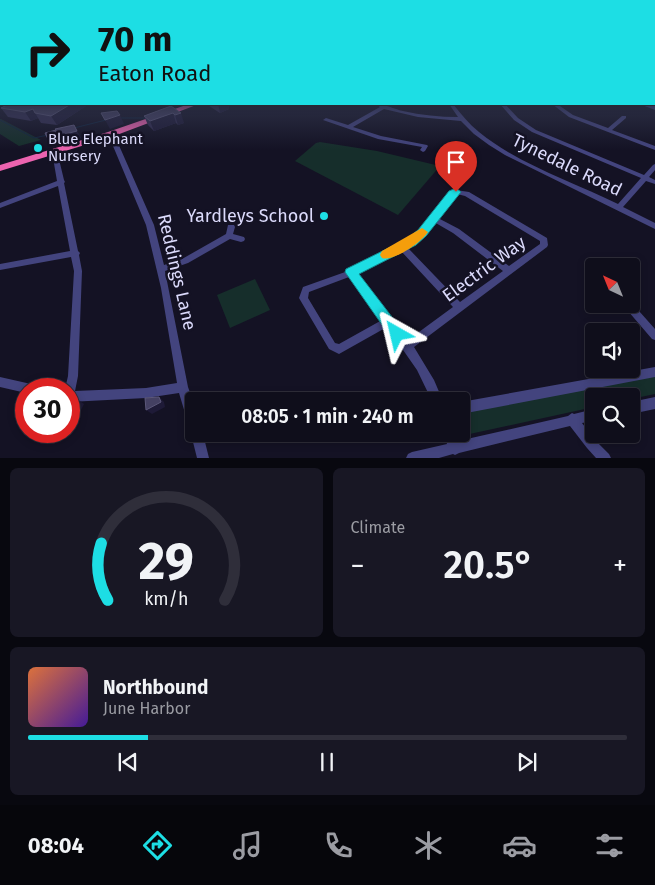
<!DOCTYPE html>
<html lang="en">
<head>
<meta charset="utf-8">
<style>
	body { margin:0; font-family:"Fira Sans",sans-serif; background:#181724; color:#f1f3f6; height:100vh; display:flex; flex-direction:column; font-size:19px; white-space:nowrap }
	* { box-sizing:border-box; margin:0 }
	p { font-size:16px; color:#9b9ca3 }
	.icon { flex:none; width:28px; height:28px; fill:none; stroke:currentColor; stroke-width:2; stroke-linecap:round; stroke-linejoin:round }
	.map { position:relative; height:458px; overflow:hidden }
	.details { display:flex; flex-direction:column; gap:10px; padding:10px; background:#08080f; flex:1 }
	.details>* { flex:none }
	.hud { position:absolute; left:0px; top:0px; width:655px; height:105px; box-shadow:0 2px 8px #0003,0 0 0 1px #2f2e3a; background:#1ddee4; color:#111; overflow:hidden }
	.needle { width:32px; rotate:317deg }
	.tools { position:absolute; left:585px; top:258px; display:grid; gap:10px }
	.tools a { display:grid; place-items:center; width:55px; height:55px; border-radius:5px; background:#0f0e1b; box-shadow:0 2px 8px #0003,0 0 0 1px #2f2e3a; font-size:25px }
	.speed { position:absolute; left:15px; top:378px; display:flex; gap:10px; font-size:25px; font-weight:700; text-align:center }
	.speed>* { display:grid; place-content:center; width:65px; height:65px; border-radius:50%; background:#0f0e1b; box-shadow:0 2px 8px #0003,0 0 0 1px #2f2e3a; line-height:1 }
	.speed .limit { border:8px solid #d22; background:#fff; color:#111 }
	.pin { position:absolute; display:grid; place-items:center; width:42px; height:42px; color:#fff; margin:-51px -21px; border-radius:50% 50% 50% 0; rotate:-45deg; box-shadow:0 0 5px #0007 }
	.pin .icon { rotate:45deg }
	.me { position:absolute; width:55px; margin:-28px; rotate:323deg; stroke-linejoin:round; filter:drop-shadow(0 0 4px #0008) }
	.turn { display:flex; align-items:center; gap:18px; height:105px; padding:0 15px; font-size:22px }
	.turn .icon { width:65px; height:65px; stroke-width:2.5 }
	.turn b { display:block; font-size:35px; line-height:42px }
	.big { font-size:38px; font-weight:600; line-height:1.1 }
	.details .widget { flex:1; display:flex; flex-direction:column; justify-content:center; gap:8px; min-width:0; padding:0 18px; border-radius:8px; background:#181724 }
	.details .dial { align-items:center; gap:0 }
	.dial svg { height:130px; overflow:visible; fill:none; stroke:#2f2e3a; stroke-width:7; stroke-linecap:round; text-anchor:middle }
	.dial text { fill:#f1f3f6; stroke:none }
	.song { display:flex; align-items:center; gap:15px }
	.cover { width:60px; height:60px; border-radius:8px; background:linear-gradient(135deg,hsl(20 70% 55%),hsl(260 70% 35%)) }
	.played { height:5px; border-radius:2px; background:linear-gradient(90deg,#1ddee4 20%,#2f2e3a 20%) }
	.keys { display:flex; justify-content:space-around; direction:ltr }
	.heat { display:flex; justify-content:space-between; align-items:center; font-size:28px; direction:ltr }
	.details .tiles { flex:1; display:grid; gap:10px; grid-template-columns:1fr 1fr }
	.widget:last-child { grid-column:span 2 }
	.trip { position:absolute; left:185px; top:392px; width:285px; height:50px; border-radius:5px; background:#0f0e1b; box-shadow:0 2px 8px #0003,0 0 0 1px #2f2e3a; font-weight:600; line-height:50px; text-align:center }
	.menu { display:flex; height:80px; justify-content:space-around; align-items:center; background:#06060b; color:#9b9ca3 }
	.menu .icon { width:35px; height:35px }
	.menu .selected { color:#1ddee4 }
	.menu b { font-size:22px; color:#f1f3f6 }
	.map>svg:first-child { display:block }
	.green { fill:#162e2b }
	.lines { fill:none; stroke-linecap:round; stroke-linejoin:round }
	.stream { stroke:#11253f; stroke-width:1 }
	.minor { fill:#43447e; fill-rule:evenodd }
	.highway { fill:#ec63af; fill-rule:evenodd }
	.wall { fill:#322d50 }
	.shaded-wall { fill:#1e1a37 }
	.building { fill:#444062; stroke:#5c587a }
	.route { fill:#1ddee4; stroke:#139094 }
	.slow { fill:#f59e0b }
	.poi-dot { fill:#1ddee4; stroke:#141224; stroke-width:2 }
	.labels { text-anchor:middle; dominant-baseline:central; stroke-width:5; stroke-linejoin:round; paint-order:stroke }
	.far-poi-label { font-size:15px; fill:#dbdafb; stroke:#141224; text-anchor:start }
	.street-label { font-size:18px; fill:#dbdafb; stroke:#141224 }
	.poi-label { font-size:18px; fill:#dbdafb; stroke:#141224; text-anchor:end }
</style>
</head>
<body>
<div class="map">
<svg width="655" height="458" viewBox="0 0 655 458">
	<rect width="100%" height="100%" fill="#141224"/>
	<g class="green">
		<path d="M 0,119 L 1,119 L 41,140 L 19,146 L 0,134 Z"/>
		<path d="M 320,142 L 377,151 L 440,166 L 398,215 L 295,161 L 316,143 Z"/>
		<path d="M 255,279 L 270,310 L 230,328 L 217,295 Z"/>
		<path d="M 655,376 L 655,394 L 631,399 L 631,396 L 594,396 L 594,407 L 465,435 L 461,428 L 461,413 Z"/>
	</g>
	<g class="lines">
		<g class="stream">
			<path d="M 121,118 L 146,118"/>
			<path d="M 0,120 L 34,138 L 48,135"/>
			<path d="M 74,128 L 106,120"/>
		</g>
		<g class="minor">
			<rect x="654" y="92" width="1" height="2"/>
			<path d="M 376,104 C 385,104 394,109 403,111 C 421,115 440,117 458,117 L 449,104 L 453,104 C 461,114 469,124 479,132 C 518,164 573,182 618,204 L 641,178 L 532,132 L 514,120 L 500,104 L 505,104 L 518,118 L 536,130 L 644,175 L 653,165 L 655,164 L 655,170 L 649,177 L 655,180 L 655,184 L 646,181 L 623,207 L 655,223 L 655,229 L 505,155 L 489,145 L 474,134 L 461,121 L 418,117 L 384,109 L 353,127 L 381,136 L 427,145 L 428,146 L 425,151 L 423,152 L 420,150 L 422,147 L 378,139 L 323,120 L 326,118 L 348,125 L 380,107 Z"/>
			<path d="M 552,104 L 557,104 L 573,115 L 608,128 L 622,116 L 626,116 L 626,118 L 612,130 L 655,146 L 655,150 L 569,117 Z"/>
			<path d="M 642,104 L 648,104 L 655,106 L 655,110 L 642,105 Z"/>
			<path d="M 111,132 L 114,134 L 154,225 L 164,265 L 182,259 L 226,234 L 228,225 L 234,225 L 235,227 L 233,234 L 244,237 L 245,239 L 244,241 L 241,242 L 230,239 L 188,263 L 165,271 L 188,387 L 194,404 L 194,429 L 190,427 L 188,423 L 179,393 L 146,398 L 69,402 L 69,389 L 65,389 L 68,376 L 74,271 L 71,257 L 0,270 L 0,264 L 70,251 L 58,186 L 0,208 L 0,203 L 57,181 L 52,152 L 53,151 L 57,151 L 64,180 L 65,182 L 64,183 L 78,251 L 80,253 L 79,255 L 82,271 L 78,376 L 75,391 L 146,388 L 177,383 L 161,288 L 146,225 L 108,134 Z"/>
			<path d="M 456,190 L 469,192 L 547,238 L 548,245 L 547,247 L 414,347 L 434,380 L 443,401 L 432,401 L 417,370 L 387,327 L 339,354 L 329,349 L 299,298 L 303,287 L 348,271 L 409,240 L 419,231 L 450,192 ZM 457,194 L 465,196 L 540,241 L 540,244 L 509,266 L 459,229 L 438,218 L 454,196 ZM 434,222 L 453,233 L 503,271 L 460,302 L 408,248 C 419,242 426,233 434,222 ZM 401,251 L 453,307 L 408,340 L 357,274 ZM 349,277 L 382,320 L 339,344 L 335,343 L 308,298 L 309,292 Z"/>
			<path d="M 631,302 L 655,329 L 655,340 L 652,339 L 622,304 L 631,304 Z"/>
			<path d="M 655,367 L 655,377 L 461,414 L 461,402 Z"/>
			<path d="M 0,377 L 31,384 L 35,385 L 36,389 L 26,389 L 26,393 L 0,387 Z"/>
			<path d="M 655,397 L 655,409 L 631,414 L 631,402 Z"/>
			<path d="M 594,409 L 594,421 L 582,423 L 595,440 L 609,454 L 611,458 L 596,458 L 587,448 L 570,426 L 459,453 L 455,455 L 453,454 L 439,458 L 406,458 L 408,454 L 412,452 L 447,444 L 444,434 L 456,434 L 458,441 L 568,416 L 572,413 L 574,414 Z"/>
			<path d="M 193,430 L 194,434 L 203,434 L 209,458 L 197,458 L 191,434 Z"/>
		</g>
		<path class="highway" d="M 189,104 L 199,104 L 114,136 L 0,171 L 0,165 L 108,132 Z"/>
	</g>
	<g class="wall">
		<path d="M 206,104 L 228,104 L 229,109 L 220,113 Z"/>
		<path d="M 86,106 L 57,125 L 41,123 L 38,118 L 31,121 L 8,117 L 1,108 Z"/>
		<path d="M 171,106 L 184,123 L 178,125 L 176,123 L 154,131 L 148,125 L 144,116 Z"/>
	</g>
	<g class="shaded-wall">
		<path d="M 71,104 L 85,104 L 86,106 L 57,125 L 51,116 Z"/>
		<path d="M 218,104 L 228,104 L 229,109 L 220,113 Z"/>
		<path d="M 33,109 L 38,118 L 31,121 L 25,112 Z"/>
		<path d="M 173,113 L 176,123 L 154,131 L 150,121 Z"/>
		<path d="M 181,113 L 184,123 L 178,125 L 175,115 Z"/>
		<path d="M 120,115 L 124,124 L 110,129 L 105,120 Z"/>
		<path d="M 74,125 L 81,138 L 62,143 L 53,147 L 48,139 L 58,136 Z"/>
		<path d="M 159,397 L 164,402 L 165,407 L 152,414 L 146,410 Z"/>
		<path d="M 77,399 L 84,404 L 77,418 L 69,413 Z"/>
	</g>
	<g class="building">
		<path d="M 9,104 L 71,104 L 51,116 L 35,113 L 33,109 L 25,112 L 1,108 Z"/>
		<path d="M 171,106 L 181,113 L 175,115 L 173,113 L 150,121 L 144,116 Z"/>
		<path d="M 117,111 L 120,115 L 105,120 L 101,113 Z"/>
		<path d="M 74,125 L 77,131 L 58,136 L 48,139 L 45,133 L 56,130 L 55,129 Z"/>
		<path d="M 159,397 L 161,402 L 146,410 L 145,398 Z"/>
		<path d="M 69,399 L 77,399 L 69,413 Z"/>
	</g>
	<linearGradient id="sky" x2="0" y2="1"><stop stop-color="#0b0a14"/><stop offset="0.57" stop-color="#343950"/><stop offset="1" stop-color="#343950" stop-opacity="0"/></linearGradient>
	<rect width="655" height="150" fill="url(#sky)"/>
	<path class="route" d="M 456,188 L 461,192 L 426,236 L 416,245 L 359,274 L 402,330 L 404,334 L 402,339 L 397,341 L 392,339 L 345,272 L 346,269 L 407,239 L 418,230 L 449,191 Z"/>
	<path class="slow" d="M 422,228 L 428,232 C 422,242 393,262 382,258 L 380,255 L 382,251 Z"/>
	<g class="poi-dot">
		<circle cx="38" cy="148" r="5"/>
		<circle cx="324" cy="216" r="5"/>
	</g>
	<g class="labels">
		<g class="far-poi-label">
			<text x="48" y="139">Blue Elephant<tspan x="48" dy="17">Nursery</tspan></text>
		</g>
		<g class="street-label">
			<text transform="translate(567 165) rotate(26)">Tynedale Road</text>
			<text transform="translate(484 269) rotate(-36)">Electric Way</text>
			<text transform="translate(177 272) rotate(77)">Reddings Lane</text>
		</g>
		<g class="poi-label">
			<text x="314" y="216">Yardleys School</text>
		</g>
	</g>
</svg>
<div class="tools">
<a><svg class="needle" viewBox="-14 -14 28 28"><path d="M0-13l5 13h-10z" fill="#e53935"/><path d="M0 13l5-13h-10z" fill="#9b9ca3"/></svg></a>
<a><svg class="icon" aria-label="sound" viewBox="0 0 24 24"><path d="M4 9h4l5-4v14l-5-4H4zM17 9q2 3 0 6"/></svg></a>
<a><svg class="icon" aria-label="search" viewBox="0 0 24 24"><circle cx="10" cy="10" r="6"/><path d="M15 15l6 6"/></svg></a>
</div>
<div class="speed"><div class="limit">30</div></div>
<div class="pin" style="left:456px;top:192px;background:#d93025"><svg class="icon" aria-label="arrive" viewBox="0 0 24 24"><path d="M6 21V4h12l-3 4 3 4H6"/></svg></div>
<svg class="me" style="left:397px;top:334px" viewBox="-20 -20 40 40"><path d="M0-17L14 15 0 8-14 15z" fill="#1ddee4" stroke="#fff" stroke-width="4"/></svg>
<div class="trip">08:05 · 1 min · 240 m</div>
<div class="hud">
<div class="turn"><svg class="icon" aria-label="right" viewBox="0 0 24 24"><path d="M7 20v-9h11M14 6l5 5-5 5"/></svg><div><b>70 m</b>Eaton Road</div></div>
</div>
</div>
<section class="details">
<div class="tiles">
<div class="widget dial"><svg viewBox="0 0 100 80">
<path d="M14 69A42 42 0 1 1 86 69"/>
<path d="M14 69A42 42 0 0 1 10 34" stroke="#1ddee4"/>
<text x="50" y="56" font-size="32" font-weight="700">29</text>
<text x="50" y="72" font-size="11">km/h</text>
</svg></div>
<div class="widget"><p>Climate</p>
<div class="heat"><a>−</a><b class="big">20.5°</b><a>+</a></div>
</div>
<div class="widget">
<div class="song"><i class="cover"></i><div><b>Northbound</b><p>June Harbor</p></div></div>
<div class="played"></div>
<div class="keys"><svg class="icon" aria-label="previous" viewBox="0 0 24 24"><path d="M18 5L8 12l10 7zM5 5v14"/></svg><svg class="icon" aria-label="pause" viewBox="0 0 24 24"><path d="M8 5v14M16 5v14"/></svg><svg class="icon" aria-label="next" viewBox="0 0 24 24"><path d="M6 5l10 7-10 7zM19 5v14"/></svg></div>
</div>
</div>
</section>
<nav class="menu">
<b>08:04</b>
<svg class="icon selected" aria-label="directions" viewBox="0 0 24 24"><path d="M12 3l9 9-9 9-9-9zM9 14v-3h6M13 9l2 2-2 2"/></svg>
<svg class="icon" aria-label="music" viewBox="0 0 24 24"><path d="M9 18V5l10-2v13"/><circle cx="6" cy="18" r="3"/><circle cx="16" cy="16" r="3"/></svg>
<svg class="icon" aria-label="phone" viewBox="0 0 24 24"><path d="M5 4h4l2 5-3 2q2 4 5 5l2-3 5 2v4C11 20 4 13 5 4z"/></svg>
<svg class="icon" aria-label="climate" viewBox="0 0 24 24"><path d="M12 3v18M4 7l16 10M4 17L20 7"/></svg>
<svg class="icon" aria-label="car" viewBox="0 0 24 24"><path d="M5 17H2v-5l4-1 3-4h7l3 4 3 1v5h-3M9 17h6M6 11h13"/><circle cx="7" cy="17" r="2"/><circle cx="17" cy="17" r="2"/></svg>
<svg class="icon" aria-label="filters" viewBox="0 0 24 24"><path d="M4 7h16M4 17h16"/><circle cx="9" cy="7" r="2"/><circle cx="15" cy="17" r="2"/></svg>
</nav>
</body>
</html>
